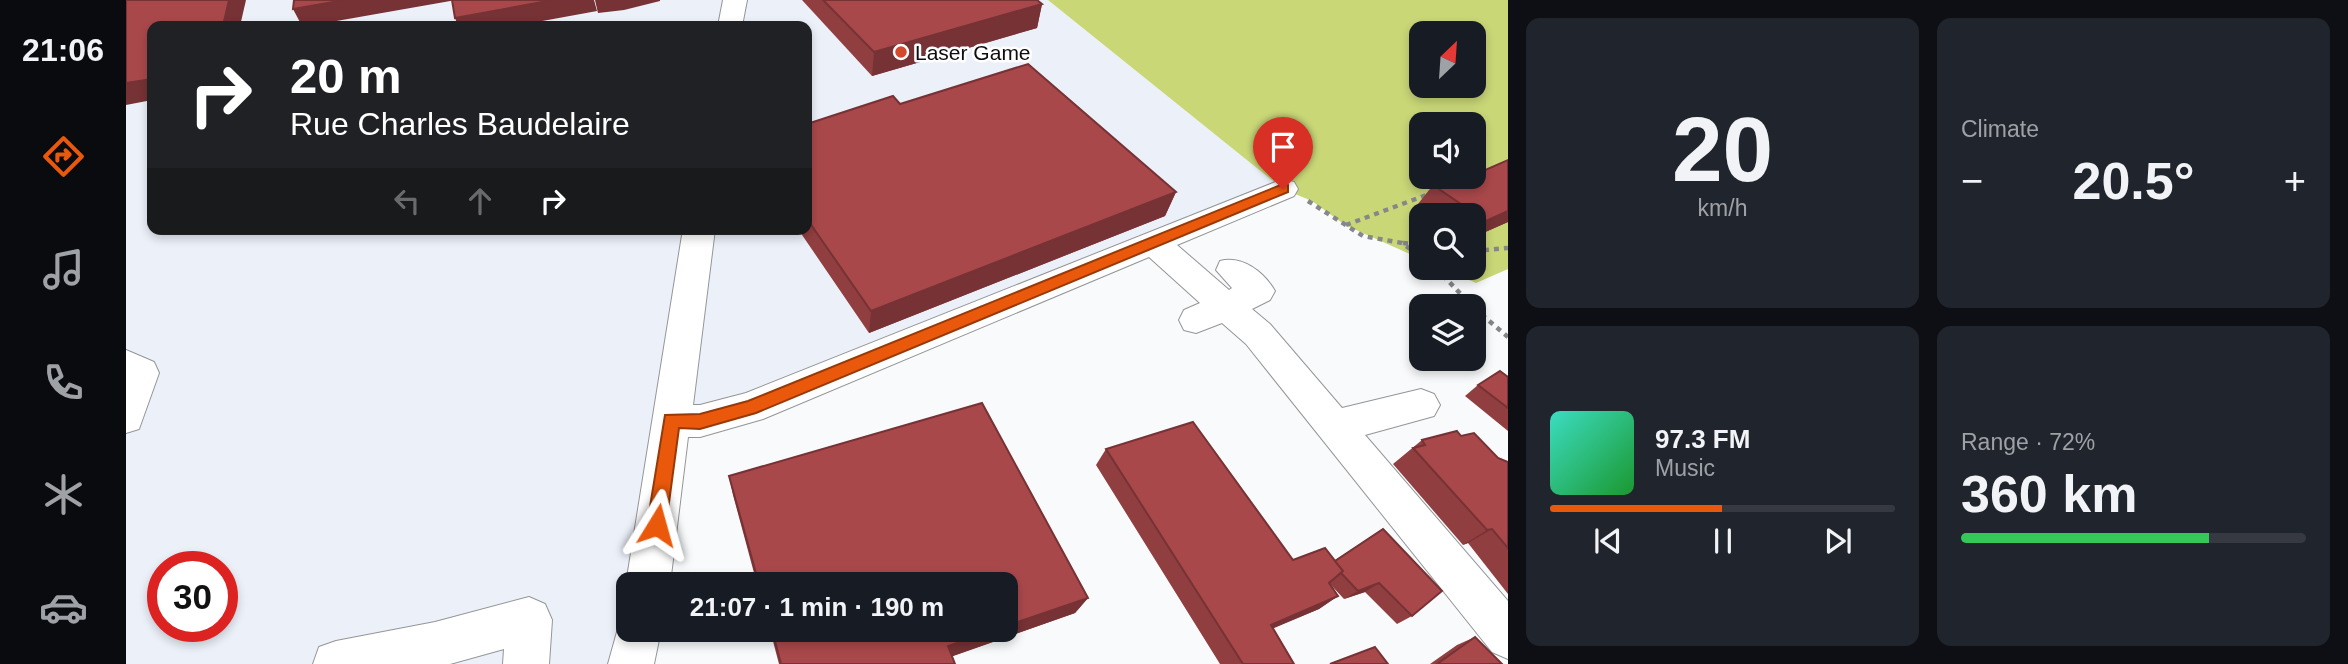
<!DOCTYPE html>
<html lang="en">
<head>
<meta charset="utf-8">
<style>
	body { margin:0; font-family:Arial,sans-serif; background:#20242c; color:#f1f3f6; height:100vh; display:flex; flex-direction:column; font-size:26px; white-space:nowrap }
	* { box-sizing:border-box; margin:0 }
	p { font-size:23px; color:#9ea1a6 }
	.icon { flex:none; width:38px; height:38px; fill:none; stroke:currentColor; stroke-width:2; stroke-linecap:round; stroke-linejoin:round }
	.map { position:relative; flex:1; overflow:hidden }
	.sheet { display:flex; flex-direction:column; gap:18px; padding:18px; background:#0d0f14; width:840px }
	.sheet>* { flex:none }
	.banner { position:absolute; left:21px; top:21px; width:665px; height:214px; border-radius:14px; box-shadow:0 4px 10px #0003; background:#202124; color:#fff; overflow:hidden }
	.needle { width:46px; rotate:25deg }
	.tools { position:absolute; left:1283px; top:21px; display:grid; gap:14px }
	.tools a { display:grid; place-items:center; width:77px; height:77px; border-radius:14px; background:#171b24; box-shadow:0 4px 10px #0003; font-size:35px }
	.speed { position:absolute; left:21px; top:551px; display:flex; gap:14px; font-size:35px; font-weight:700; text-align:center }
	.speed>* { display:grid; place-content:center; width:91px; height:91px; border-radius:50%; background:#171b24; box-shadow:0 4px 10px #0003; line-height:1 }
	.speed .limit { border:10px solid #d22; background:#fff; color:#111 }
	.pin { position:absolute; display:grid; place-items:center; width:60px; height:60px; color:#fff; margin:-72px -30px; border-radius:50% 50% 50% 0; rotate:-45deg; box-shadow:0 0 7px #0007 }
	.pin .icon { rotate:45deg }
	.me { position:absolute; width:77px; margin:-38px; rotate:8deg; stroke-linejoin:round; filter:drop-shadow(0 0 5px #0008) }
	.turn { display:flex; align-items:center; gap:24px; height:147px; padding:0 28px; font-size:32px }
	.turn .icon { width:91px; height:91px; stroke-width:2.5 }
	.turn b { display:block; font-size:49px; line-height:60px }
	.lanes { display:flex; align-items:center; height:66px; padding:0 28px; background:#0003; justify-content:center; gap:35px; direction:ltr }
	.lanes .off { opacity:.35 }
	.big { font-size:52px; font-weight:800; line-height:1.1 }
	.sheet .widget { flex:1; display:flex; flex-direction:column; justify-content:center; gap:10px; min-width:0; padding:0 24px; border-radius:14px; background:#20242c }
	.sheet .dial { align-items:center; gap:0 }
	.dial b { font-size:91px; line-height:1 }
	.song { display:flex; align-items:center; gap:21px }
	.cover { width:84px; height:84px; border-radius:10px; background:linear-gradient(135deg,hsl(170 70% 55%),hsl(130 70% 35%)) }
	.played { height:7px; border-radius:4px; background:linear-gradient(90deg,#ea580c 50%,#363941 50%) }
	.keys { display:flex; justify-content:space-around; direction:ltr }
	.heat { display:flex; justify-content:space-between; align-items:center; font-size:38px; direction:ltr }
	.charge { height:10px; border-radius:5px; background:linear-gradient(90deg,#34c759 72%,#363941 0) }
	.sheet .tiles { flex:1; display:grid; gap:18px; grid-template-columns:repeat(2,1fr) }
	.trip { position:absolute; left:490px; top:572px; width:402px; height:70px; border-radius:14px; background:#171b24; box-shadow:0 4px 10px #0003; font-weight:800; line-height:70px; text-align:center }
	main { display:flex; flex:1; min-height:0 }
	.tab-bar { display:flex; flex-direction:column; width:126px; justify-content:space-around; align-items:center; background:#090b0e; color:#9ea1a6 }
	.tab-bar .icon { width:49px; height:49px }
	.tab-bar .current { color:#ea580c }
	.tab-bar b { font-size:32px; color:#f1f3f6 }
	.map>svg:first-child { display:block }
	.built { fill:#ecf0f9; fill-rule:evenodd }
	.green { fill:#c9d777; fill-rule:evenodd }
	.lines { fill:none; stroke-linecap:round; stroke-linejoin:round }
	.minor-casing { stroke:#949597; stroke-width:2 }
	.path { stroke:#868789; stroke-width:4.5; stroke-dasharray:5 5; stroke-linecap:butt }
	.minor { fill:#fff; fill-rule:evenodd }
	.wall { fill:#913e40 }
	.shaded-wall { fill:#763234 }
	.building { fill:#a9484b; stroke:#763234; stroke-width:2 }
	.route { fill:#ea580c; stroke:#983908; stroke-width:2 }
	.poi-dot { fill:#d4482e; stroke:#fff; stroke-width:2.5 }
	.labels { text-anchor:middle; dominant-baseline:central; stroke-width:5; stroke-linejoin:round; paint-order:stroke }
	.far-poi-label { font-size:21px; fill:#0e0e0f; stroke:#fff; text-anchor:start }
</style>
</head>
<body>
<main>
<nav class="tab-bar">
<b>21:06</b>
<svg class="icon current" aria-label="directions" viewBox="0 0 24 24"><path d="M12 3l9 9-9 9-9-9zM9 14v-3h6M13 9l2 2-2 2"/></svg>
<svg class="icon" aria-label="music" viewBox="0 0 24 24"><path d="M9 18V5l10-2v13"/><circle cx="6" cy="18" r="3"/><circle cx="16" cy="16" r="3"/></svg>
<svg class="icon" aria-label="phone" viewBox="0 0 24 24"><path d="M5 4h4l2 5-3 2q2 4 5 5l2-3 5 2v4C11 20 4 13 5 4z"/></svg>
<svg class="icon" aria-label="climate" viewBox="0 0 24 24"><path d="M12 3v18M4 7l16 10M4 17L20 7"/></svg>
<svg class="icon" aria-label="car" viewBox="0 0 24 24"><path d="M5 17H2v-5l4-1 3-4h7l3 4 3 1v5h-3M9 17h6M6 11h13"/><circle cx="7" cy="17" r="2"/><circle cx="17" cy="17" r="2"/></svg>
</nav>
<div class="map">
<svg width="1382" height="664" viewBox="0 0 1382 664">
	<rect width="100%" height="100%" fill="#f8fafc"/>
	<path class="built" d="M 0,0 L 922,0 L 1157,189 L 1026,242 L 546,421 L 522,584 L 502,584 L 505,664 L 0,664 ZM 26,26 L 681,26 L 681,229 L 26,229 ZM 37,567 L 96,567 L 96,626 L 37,626 Z"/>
	<path class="green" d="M 922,0 L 1382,0 L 1382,269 L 1350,283 L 1315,268 L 1348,268 L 1348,215 L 1295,215 L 1295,259 L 1219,225 L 1186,201 L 1157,189 ZM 1295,33 L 1348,33 L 1348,86 L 1295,86 ZM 1295,124 L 1348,124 L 1348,177 L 1295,177 Z"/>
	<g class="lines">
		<g class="minor-casing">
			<g id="minor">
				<path d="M 597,0 L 621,0 L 616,26 L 592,26 Z"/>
				<path d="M 1157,179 L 1168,182 L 1172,189 L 1168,196 L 1051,245 L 1103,290 L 1106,288 L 1090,270 L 1094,261 C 1116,255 1138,272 1149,291 L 1144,300 L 1126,309 L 1144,324 L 1216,408 L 1295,389 L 1308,394 L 1314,405 L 1308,416 L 1239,435 L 1382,601 L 1382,659 L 1366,652 L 1120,344 L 1096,323 L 1070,333 L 1058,330 L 1053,320 L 1058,310 L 1074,303 L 1023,257 L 637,419 L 574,437 L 562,437 L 544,584 L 502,584 L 502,589 L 500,584 L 557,229 L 589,229 L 567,405 L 574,405 L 620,393 Z"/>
				<path d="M 0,350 L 28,362 L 33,373 L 13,429 L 0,433 Z"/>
				<path d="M 403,597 L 419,604 L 426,620 L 423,664 L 377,664 L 378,649 L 324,664 L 187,664 L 193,647 L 210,641 L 309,622 Z"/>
				<path d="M 502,611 L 502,630 L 535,630 L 528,664 L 482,664 L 496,614 Z"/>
			</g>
		</g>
		<g class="path">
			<path d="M 1182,201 L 1237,236 L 1276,243 L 1295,257"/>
			<path d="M 1220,225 L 1303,194"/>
			<path d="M 1277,243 L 1295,245"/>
			<path d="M 1348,251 L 1382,248"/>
			<path d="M 1310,268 L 1346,306"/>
			<path d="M 1348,308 L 1382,337"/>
		</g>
		<use href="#minor" class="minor"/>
	</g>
	<g class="wall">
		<path d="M 676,0 L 911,0 L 916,4 L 911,28 L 746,76 Z"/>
		<path d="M 774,104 L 1050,192 L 1039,216 L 743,333 L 672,229 L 681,229 L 681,124 Z"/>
		<path d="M 1307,185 L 1382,222 L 1348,237 L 1348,215 L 1308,215 L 1292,204 Z"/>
		<path d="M 1382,377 L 1382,431 L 1339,396 L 1352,385 Z"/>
		<path d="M 1335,436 L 1372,458 L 1382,462 L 1382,594 L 1342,543 L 1337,545 L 1267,464 L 1296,440 Z"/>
		<path d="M 980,449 L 1167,560 L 1209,561 L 1257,529 L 1286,616 L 1271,624 L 1239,592 L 1218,599 L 1204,584 L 1212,596 L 1193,609 L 1147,628 L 1168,664 L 1094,664 L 970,465 Z"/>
		<path d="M 603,476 L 962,598 L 949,613 L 826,656 L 829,664 L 653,664 L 644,630 L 880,630 L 880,584 L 631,584 L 607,495 Z"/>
		<path d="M 1349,637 L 1376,664 L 1304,664 L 1331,645 Z"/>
	</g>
	<g class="shaded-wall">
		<path d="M 103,0 L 120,0 L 114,26 L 97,26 Z"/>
		<path d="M 219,0 L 330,0 L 182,26 L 176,26 L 167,9 Z"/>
		<path d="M 427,0 L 468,0 L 471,11 L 389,26 L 332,26 L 329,18 Z"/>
		<path d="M 469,0 L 534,0 L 534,1 L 498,10 L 472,13 Z"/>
		<path d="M 916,4 L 911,28 L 746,76 L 748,52 Z"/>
		<path d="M 26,79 L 26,100 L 0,105 L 0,83 Z"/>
		<path d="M 1050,192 L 1039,216 L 743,333 L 745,311 Z"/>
		<path d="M 1382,211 L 1382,222 L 1348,237 L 1348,235 L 1360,221 Z"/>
		<path d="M 1366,529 L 1342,543 L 1337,545 L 1361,530 Z"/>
		<path d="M 1253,583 L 1239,592 L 1218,599 L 1232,591 Z"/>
		<path d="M 1212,596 L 1193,609 L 1127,637 L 1145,625 Z"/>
		<path d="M 962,598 L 949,613 L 816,660 L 822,646 L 869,630 L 880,630 L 880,626 Z"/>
	</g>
	<g class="building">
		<path d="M 0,0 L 103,0 L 97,26 L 26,26 L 26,79 L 0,83 Z"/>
		<path d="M 168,0 L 219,0 L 167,9 Z"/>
		<path d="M 326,0 L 427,0 L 329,18 Z"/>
		<path d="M 697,0 L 911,0 L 916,4 L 748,52 Z"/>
		<path d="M 902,64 L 1050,192 L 745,311 L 681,219 L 681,124 L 767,96 L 774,104 Z"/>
		<path d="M 1382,160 L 1382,211 L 1360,221 L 1307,185 L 1328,177 L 1348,177 L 1348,175 Z"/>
		<path d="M 1374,371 L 1382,377 L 1382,408 L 1352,385 Z"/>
		<path d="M 856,403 L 962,598 L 880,626 L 880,584 L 633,584 L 603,476 Z"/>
		<path d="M 1067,422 L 1167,560 L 1199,548 L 1217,571 L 1203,583 L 1212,596 L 1145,625 L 1168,664 L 1117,664 L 980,449 Z"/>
		<path d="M 1331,431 L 1335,436 L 1348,433 L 1372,458 L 1382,462 L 1382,548 L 1366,529 L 1361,530 L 1287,448 L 1299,445 L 1296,440 Z"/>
		<path d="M 1257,529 L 1316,591 L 1286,616 L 1253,583 L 1232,591 L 1215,573 L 1217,571 L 1209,561 Z"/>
		<path d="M 646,630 L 869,630 L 822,646 L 829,664 L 655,664 Z"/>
		<path d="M 1349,637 L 1376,664 L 1311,664 Z"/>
		<path d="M 1249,647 L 1262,664 L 1204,664 Z"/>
	</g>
	<path class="route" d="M 1157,184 L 1162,185 L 1162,192 L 630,413 L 574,429 L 553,428 L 540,525 L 538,532 L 531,534 L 524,532 L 521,525 L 539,415 L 574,414 L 622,401 Z"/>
	<circle class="poi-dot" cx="775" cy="52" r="7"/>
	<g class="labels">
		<g class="far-poi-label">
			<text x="789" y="52">Laser Game</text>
		</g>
	</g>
</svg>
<div class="tools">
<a><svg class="needle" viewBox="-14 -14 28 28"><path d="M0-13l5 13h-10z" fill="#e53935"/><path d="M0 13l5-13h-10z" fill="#9ea1a6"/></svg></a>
<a><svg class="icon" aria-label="sound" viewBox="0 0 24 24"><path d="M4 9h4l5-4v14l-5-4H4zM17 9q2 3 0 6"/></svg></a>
<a><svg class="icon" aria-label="search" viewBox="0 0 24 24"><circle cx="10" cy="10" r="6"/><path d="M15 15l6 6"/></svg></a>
<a><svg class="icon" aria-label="layers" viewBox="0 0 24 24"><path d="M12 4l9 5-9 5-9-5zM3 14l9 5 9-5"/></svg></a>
</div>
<div class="speed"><div class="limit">30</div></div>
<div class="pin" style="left:1157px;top:189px;background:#d93025"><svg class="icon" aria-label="arrive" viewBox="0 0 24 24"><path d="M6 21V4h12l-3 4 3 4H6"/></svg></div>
<svg class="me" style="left:531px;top:525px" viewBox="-20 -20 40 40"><path d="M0-17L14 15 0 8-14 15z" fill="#ea580c" stroke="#fff" stroke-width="4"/></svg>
<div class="trip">21:07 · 1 min · 190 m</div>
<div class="banner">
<div class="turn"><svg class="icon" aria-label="right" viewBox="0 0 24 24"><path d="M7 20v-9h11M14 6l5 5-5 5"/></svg><div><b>20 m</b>Rue Charles Baudelaire</div></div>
<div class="lanes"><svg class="icon off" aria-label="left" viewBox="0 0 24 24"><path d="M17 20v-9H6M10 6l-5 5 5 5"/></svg><svg class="icon off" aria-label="ahead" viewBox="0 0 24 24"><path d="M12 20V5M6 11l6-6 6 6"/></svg><svg class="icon" aria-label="right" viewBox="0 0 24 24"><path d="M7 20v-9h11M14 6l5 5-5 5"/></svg></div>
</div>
</div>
<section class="sheet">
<div class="tiles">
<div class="widget dial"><b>20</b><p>km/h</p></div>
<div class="widget"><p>Climate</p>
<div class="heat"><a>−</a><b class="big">20.5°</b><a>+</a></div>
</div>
<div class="widget">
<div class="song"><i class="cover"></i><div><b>97.3 FM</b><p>Music</p></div></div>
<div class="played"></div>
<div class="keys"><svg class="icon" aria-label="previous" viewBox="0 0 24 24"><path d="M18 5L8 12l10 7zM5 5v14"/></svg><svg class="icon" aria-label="pause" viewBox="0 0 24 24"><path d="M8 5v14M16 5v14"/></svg><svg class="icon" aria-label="next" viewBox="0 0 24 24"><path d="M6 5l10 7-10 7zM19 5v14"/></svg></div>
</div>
<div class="widget"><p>Range · 72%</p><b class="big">360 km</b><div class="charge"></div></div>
</div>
</section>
</main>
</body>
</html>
